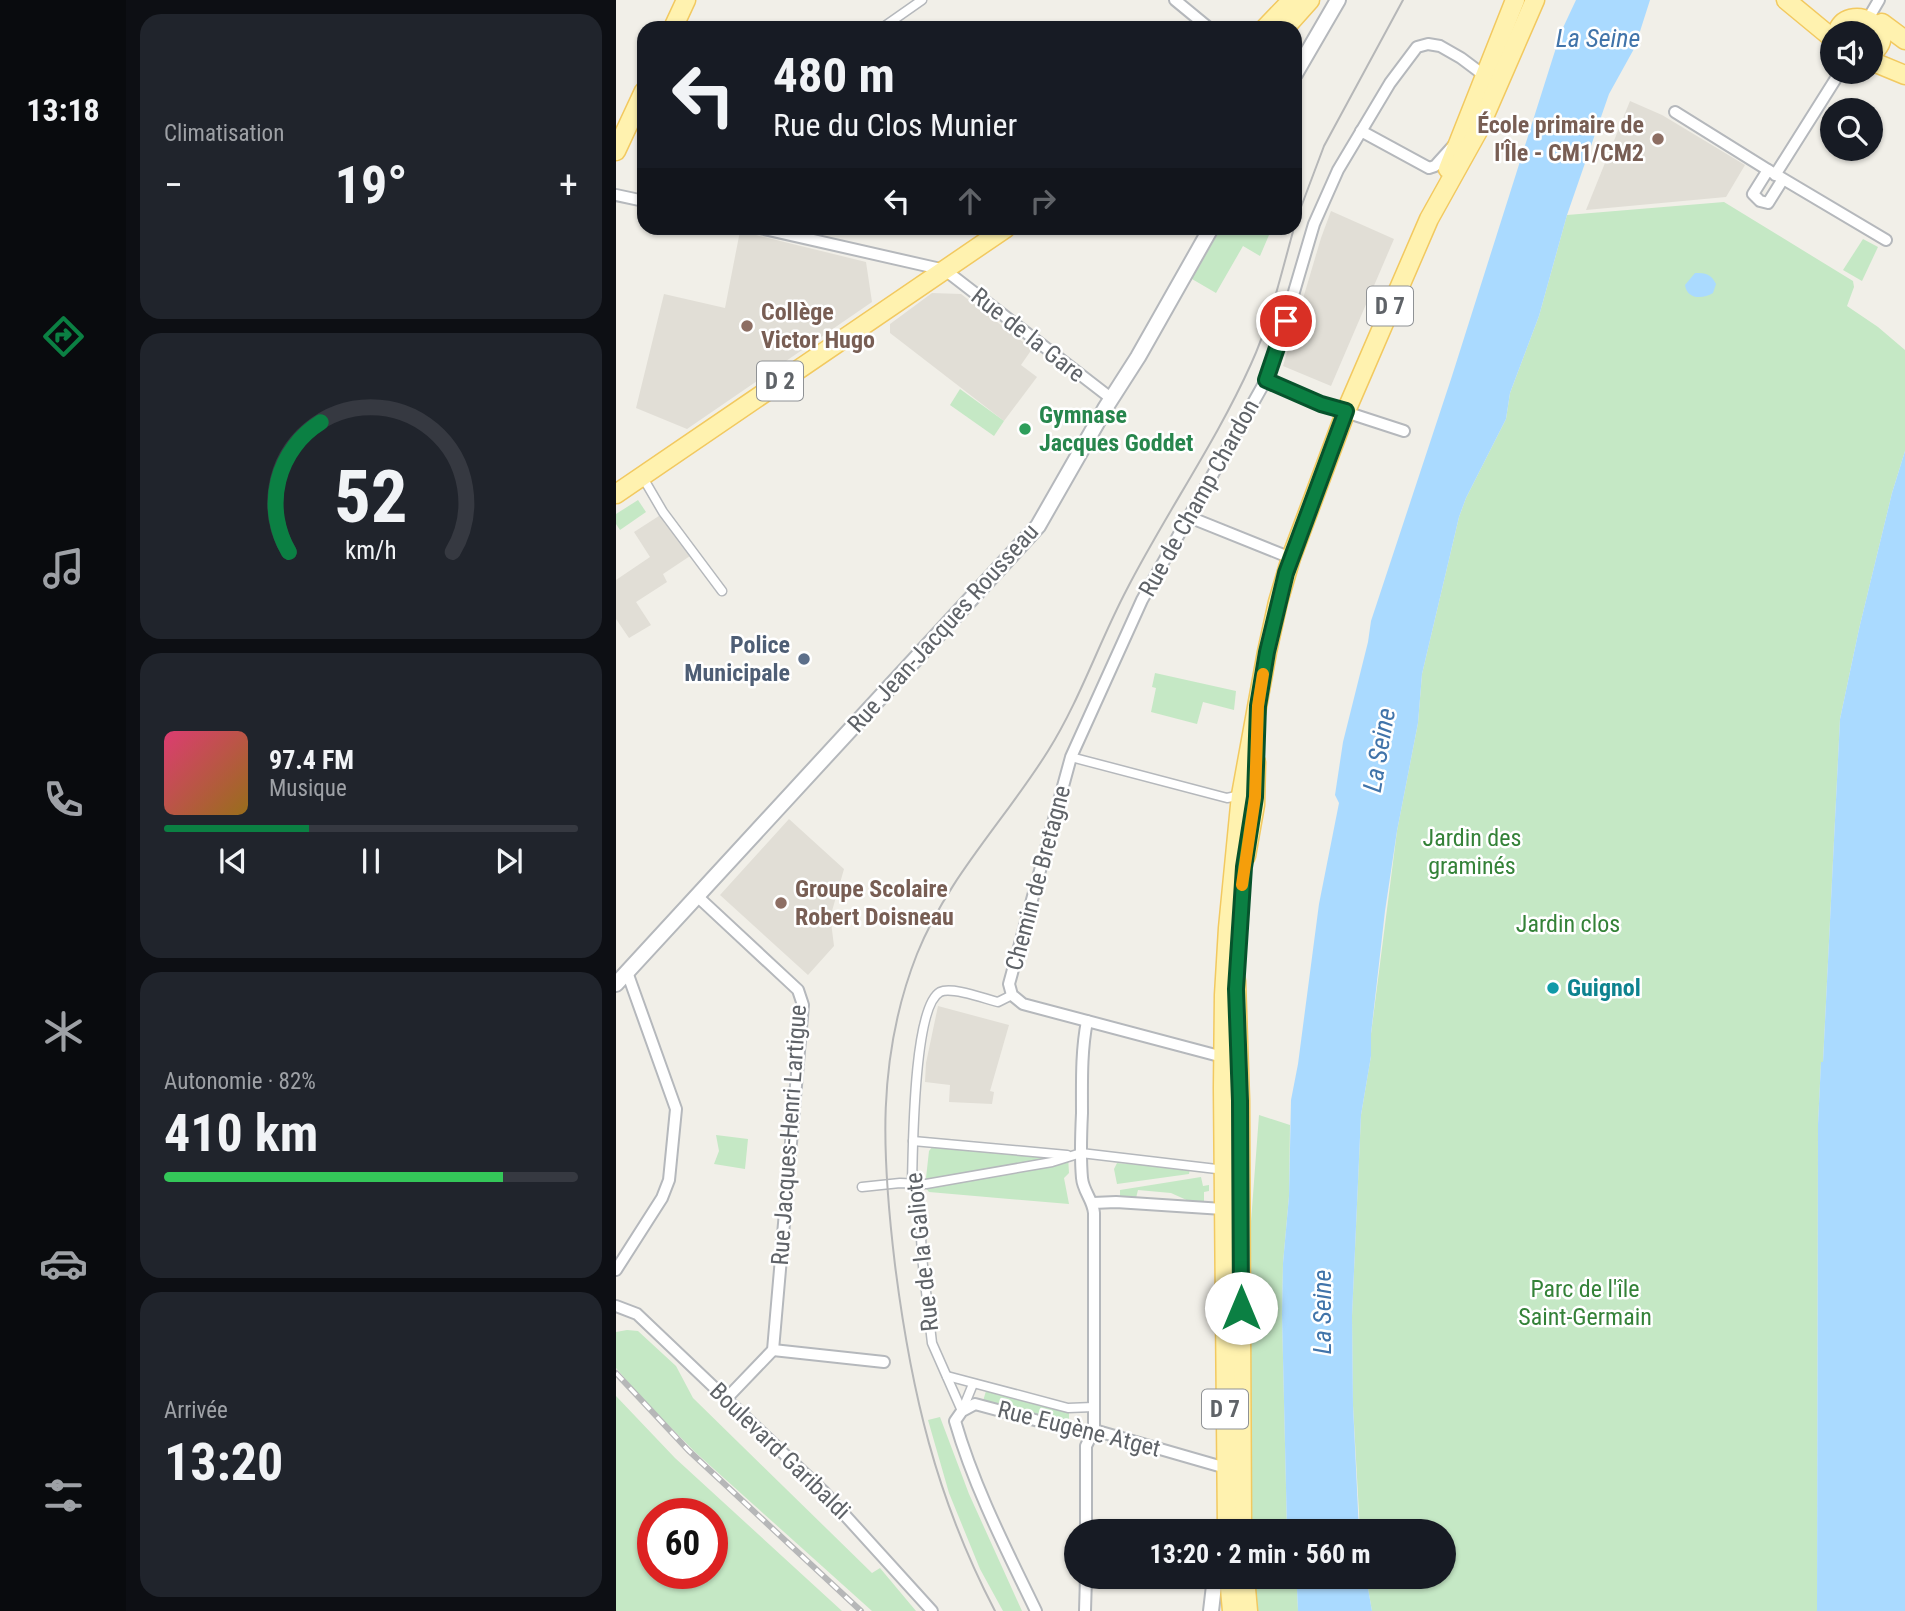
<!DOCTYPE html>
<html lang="fr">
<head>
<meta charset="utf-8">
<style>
	body { margin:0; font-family:"Roboto Condensed",sans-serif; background:#20242c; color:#f1f3f6; height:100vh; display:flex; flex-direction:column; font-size:26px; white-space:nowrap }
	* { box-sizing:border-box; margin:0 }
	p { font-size:23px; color:#9ea1a6 }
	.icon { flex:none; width:38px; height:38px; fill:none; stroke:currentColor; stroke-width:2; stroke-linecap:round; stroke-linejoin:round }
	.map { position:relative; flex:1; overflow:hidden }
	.sheet { display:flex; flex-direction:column; gap:14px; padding:14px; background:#0d0f14; width:490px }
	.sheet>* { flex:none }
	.hud { position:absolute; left:21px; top:21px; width:665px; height:214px; border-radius:21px; box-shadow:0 2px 5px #0004; background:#171b24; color:#f1f3f6; overflow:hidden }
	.fabs { position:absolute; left:1204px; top:21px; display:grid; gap:14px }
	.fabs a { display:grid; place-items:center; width:63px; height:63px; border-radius:50%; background:#171b24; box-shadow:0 2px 5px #0004; font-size:35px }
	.speed { position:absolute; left:21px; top:1498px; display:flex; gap:14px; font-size:35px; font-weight:700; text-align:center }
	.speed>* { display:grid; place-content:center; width:91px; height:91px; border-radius:50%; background:#171b24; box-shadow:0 2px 5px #0004; line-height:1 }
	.speed .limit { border:10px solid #d22; background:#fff; color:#111 }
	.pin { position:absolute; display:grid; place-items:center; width:60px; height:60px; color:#fff; margin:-30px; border:4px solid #fff; border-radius:50%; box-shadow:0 2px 7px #0007 }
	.me { position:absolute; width:77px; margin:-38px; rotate:0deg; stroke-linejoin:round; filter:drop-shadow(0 0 5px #0008) }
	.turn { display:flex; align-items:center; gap:24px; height:147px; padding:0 21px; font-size:32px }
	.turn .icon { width:91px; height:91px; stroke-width:2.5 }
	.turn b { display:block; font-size:49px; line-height:60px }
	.lanes { display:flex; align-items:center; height:66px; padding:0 21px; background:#0003; justify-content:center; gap:35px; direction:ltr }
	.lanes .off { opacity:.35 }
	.big { font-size:52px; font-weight:700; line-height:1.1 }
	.sheet .tile { flex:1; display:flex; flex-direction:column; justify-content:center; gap:10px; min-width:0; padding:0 24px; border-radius:21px; background:#20242c }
	.sheet .dial { align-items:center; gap:0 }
	.dial svg { height:182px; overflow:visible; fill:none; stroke:#363941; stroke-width:7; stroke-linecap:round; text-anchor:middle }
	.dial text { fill:#f1f3f6; stroke:none }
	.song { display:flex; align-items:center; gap:21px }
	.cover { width:84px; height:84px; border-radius:10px; background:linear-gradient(135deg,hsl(340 70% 55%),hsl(40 70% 35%)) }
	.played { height:7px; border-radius:4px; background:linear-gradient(90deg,#0b8043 35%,#363941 35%) }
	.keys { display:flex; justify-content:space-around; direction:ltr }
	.heat { display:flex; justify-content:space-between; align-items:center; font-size:38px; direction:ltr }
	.charge { height:10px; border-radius:5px; background:linear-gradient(90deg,#34c759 82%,#363941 0) }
	.trip { position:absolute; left:448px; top:1519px; width:392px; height:70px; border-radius:35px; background:#171b24; box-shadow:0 2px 5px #0004; font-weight:700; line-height:70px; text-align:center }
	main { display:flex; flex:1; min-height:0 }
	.tabs { display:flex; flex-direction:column; width:126px; justify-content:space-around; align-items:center; background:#090b0e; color:#9ea1a6 }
	.tabs .icon { width:49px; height:49px }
	.tabs .on { color:#0b8043 }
	.tabs b { font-size:32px; color:#f1f3f6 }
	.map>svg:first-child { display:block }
	.education { fill:#e1ded6 }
	.green { fill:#c5e8c5; fill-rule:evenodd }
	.water { fill:#aadaff }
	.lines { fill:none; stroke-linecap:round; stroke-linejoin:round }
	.pedestrian-casing { stroke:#b5b8bc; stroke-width:11 }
	.minor-casing { stroke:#b5b8bc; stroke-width:14 }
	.tertiary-casing { stroke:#b5b8bc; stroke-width:18 }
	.primary-casing { stroke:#f2c960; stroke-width:21 }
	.pedestrian { stroke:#fff; stroke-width:8 }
	.minor { stroke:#fff; stroke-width:10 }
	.tertiary { stroke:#fff; stroke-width:14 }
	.primary { stroke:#fff2af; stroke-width:18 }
	.tram { stroke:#b6b7b8; stroke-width:2 }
	.rail-casing { stroke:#b6b7b8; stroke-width:6 }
	.rail { stroke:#fff; stroke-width:3.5; stroke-dasharray:10; stroke-linecap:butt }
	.route-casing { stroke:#07532c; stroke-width:18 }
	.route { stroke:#0b8043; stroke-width:12 }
	.slow { stroke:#f59e0b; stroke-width:12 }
	.education-dot { fill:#8d6e63; stroke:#fff; stroke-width:2.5 }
	.leisure-dot { fill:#2e9e5b; stroke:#fff; stroke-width:2.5 }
	.service-dot { fill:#5c6f8a; stroke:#fff; stroke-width:2.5 }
	.culture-dot { fill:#0f9aa8; stroke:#fff; stroke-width:2.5 }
	.labels { text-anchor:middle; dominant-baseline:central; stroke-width:5; stroke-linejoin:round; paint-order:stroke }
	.shield { fill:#fff; stroke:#8f9295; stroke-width:2 }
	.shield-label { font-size:23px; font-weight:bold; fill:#5f6368 }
	.education-label { font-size:24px; font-weight:bold; fill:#785e54; stroke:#fff; text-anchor:start }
	.street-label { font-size:24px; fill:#5f6368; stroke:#fff }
	.leisure-label { font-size:24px; font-weight:bold; fill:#27864d; stroke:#fff; text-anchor:start }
	.service-label { font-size:24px; font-weight:bold; fill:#4e5e75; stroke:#fff; text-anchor:end }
	.park-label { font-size:24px; fill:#348238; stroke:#fff }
	.culture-label { font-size:24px; font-weight:bold; fill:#0d838f; stroke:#fff; text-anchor:start }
	.water-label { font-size:26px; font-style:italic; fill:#4174aa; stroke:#fff }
</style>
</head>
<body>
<main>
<nav class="tabs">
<b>13:18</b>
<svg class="icon on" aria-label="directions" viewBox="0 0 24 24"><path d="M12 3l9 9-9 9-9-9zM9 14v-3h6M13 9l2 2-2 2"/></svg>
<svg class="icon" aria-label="music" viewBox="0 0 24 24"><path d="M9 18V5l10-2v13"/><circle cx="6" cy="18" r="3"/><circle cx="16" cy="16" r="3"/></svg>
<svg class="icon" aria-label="phone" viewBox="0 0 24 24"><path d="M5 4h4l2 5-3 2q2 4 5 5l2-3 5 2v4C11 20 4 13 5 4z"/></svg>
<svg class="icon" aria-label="climate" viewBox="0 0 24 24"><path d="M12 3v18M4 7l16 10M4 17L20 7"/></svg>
<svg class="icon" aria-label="car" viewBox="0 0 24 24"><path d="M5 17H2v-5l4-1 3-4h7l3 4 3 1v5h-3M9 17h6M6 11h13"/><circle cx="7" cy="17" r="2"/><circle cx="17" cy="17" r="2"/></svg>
<svg class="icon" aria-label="filters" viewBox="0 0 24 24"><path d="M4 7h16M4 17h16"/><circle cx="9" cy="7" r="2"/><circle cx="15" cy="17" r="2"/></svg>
</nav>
<section class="sheet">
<div class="tile"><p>Climatisation</p>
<div class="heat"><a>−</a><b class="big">19°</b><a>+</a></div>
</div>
<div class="tile dial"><svg viewBox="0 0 100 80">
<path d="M14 69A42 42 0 1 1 86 69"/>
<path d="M14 69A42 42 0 0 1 28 12" stroke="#0b8043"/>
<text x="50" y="56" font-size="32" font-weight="700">52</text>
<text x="50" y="72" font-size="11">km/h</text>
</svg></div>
<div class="tile">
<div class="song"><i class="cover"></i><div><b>97.4 FM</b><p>Musique</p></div></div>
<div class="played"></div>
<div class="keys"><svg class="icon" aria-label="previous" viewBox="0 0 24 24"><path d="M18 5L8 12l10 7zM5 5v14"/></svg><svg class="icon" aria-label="pause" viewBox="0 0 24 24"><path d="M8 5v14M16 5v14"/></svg><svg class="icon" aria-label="next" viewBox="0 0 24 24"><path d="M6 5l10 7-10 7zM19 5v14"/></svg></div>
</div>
<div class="tile"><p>Autonomie · 82%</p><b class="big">410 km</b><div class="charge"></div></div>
<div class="tile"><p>Arrivée</p><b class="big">13:20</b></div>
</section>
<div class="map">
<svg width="1289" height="1611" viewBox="0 0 1289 1611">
	<rect width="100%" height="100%" fill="#f1efe8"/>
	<g class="education">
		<path d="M 1014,101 L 1046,115 L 1129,165 L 1110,197 L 970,210 Z"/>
		<path d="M 715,211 L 778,239 L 715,386 L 667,366 L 705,238 Z"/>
		<path d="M 124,231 L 250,262 L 256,302 L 71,429 L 20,408 L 48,294 L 109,308 Z"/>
		<path d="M 316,293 L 345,294 L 416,349 L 405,365 L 421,377 L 388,421 L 274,333 L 274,324 Z"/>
		<path d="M 46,514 L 74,556 L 47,574 L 51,582 L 20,602 L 35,625 L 13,638 L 0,619 L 0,580 L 34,557 L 18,532 Z"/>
		<path d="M 173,819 L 228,869 L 216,911 L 215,922 L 218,946 L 192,975 L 104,895 Z"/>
		<path d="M 322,1006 L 393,1025 L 374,1091 L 378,1092 L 376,1104 L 333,1102 L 334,1085 L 309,1082 L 310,1063 Z"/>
	</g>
	<g class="green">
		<path d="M 1108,202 L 1237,281 L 1238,287 L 1231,306 L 1262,327 L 1289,350 L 1289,451 L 1276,493 L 1243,629 L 1224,719 L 1207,1062 L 1205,1063 L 1202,1124 L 1201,1611 L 756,1611 L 750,1577 L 828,1577 L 828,1531 L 744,1531 L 737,1405 L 736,1316 L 745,1115 L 755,1056 L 755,1034 L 781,831 L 802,723 L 806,674 L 843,517 L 850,498 L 890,419 L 894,393 L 923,316 L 951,215 Z"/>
		<path d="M 605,228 L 656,228 L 644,256 L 627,246 L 600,293 L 576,279 Z"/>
		<path d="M 1247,239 L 1262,247 L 1246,281 L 1227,270 Z"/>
		<path d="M 344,389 L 388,421 L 378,436 L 334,405 Z"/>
		<path d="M 22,500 L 30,512 L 4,530 L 0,524 L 0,514 Z"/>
		<path d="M 539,673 L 620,691 L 618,710 L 587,702 L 581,724 L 535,712 L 540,688 L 536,687 Z"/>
		<path d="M 643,1115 L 674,1125 L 673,1196 L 667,1263 L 666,1315 L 671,1531 L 629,1531 L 628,1315 Z"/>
		<path d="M 100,1135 L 132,1139 L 129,1169 L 98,1164 L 103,1151 Z"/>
		<path d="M 317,1146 L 452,1156 L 453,1173 L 448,1178 L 453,1204 L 313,1192 L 309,1187 L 313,1151 Z"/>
		<path d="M 501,1163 L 574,1169 L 573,1174 L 501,1184 L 498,1169 Z"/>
		<path d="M 585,1177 L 587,1186 L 593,1185 L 593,1191 L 588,1192 L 588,1201 L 575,1202 L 555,1193 L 522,1190 L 520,1198 L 504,1196 L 504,1190 Z"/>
		<path d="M 11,1330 L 22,1331 L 60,1366 L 77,1398 L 256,1573 L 264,1568 L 300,1611 L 256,1611 L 79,1452 L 23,1395 L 0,1368 L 0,1332 Z"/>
		<path d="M 370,1391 L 453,1413 L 453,1424 L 367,1401 Z"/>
		<path d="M 0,1396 L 59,1458 L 226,1611 L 0,1611 ZM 37,1514 L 96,1514 L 96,1573 L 37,1573 Z"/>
		<path d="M 324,1417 L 353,1494 L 406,1611 L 387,1611 L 364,1569 L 333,1493 L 312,1420 Z"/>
		<path d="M 633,1577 L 677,1577 L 681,1589 L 682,1611 L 636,1611 Z"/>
	</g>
	<g class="water">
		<path d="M 960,0 L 1034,0 L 1019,47 L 993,94 L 951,215 L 923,316 L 894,393 L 890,419 L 850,498 L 843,517 L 806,674 L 802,723 L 781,831 L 769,911 L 755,1034 L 755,1056 L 745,1115 L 736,1316 L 737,1405 L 743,1531 L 671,1531 L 666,1315 L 667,1263 L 673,1196 L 675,1100 L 682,1064 L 703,904 L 723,803 L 719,795 L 727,742 L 752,642 L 755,621 L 836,376 L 945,32 Z"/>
		<path d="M 1079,273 C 1090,273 1095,274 1100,284 L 1097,293 C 1087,299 1071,300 1069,285 Z"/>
		<path d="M 1289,451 L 1289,1611 L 1201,1611 L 1202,1124 L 1205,1062 L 1207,1062 L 1224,719 L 1243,629 L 1276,493 Z"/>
		<path d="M 677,1577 L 750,1577 L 756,1611 L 682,1611 L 681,1589 Z"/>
	</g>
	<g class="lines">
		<g class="pedestrian-casing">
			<g id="pedestrian">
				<path d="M 266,28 L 306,0"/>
				<path d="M 26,476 L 47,512 L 106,591"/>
				<path d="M 455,757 L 611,798 L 625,795"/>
				<path d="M 297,1141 L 451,1155"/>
				<path d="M 246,1187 L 284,1183 L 310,1184 L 436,1162 L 465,1153 L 609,1170"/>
				<path d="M 331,1376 L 452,1408 L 477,1407"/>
				<path d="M 346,1411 L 316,1343 L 306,1257 L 303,1195 L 296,1183 C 297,1150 297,1007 324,992 C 336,986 369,999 382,1002 L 396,995"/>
				<path d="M 346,1411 L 357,1384"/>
			</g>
		</g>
		<g class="minor-casing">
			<g id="minor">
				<path d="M 559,0 L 593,28"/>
				<path d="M 1256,12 L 1263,0"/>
				<path d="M 1059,112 L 1152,170"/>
				<path d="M 745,131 L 813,168 L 819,166 L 837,146"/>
				<path d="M 1159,175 L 1224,72"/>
				<path d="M 1167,179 L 1152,203 L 1144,201 L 1137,194 L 1152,170 L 1270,240"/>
				<path d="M 0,195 L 28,201"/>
				<path d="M 144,228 L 329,270 L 496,399"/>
				<path d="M 650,380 L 705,404 L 788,431"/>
				<path d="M 573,517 L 675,558"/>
				<path d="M 81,896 L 182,990 L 187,1005 L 157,1350 L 110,1399"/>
				<path d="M 607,1057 L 407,1004 L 396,995 L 393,984 L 455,757 L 526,600 L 650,380 L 665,336 L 698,224 L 722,170 L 774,83 L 801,47 L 812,44 L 824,46 L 845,58 L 869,76"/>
				<path d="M 477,1203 L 500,1202 L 607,1209"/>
				<path d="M 0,1270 L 46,1198 L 53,1180 L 60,1109 L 11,972"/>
				<path d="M 0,1306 L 21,1314 L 207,1491 L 316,1611"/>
				<path d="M 157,1350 L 268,1362"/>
				<path d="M 470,1531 L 470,1446 L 478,1430 L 478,1213 C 477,1200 467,1191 466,1178 C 464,1156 465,1134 466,1113 C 466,1082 465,1052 471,1021"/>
				<path d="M 420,1611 C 390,1549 358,1487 339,1421 L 346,1411 L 359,1404 L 464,1432 L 478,1430 L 610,1468"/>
				<path d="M 469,1611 L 470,1577"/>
			</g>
		</g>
		<g class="tertiary-casing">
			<g id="tertiary">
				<path d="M 679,74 L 722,0"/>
				<path d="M 0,984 L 422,526 L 490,407 L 522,357 L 595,228"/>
				<path d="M 595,1611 L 599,1577"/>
			</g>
		</g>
		<g class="primary-casing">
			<g id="primary">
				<path d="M 1170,0 L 1216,38"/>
				<path d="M 1266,23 L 1289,40"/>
				<path d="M 57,28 L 70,0"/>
				<path d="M 649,28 L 676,0"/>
				<path d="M 669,28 L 694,0"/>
				<path d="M 1221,33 C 1230,0 1289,28 1255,54"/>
				<path d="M 1255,61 L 1289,75"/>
				<path d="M 0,151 L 28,91"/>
				<path d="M 832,169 L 899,0"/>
				<path d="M 0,494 L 390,228"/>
				<path d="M 630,856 L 639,805 L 640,762"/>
				<path d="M 620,981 L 624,1100 L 626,1531"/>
				<path d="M 611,1531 L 607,1088 L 608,995 L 612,928 L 625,795 L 651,652 L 662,602 L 675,558 L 730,411 L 813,219 L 862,131 L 919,0"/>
				<path d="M 613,1577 L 616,1611"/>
				<path d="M 629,1577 L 632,1611"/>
			</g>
		</g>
		<use href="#pedestrian" class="pedestrian"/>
		<use href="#minor" class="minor"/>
		<use href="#tertiary" class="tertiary"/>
		<use href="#primary" class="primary"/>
		<g class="tram">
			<path d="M 679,223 L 708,146 L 787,0"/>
			<path d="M 379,1611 C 320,1498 295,1391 279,1265 C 266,1157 260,1058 301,954 C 332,877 389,820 432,751 C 464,700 483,642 511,589 C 550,513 600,442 635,364 C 655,320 665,274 678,228"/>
		</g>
		<g class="rail-casing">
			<path id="rail" d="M 0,1373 L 72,1450 L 245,1611"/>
		</g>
		<use href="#rail" class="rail"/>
	</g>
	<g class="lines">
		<g class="route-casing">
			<path id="route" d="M 625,1308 L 624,1101 L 620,989 L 628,867 L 639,797 L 642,706 L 651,652 L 670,573 L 730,411 L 705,404 L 650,380 L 670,321"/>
		</g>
		<use href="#route" class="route"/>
		<path class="slow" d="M 626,885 L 639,797 L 642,706 L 647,674"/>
	</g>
	<g class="education-dot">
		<circle cx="1042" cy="139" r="7"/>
		<circle cx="131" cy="326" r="7"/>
		<circle cx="165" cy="903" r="7"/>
	</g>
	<circle class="leisure-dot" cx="409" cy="429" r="7"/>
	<circle class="service-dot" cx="188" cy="659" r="7"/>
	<circle class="culture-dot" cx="937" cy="988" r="7"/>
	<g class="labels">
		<g class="shield">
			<rect x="751" y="286.5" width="46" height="39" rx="5"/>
			<rect x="141" y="361.5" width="46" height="39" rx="5"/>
			<rect x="586" y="1389.5" width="46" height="39" rx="5"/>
		</g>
		<g class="shield-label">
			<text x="774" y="306">D 7</text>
			<text x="164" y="381">D 2</text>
			<text x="609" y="1409">D 7</text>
		</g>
		<g class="education-label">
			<text x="1028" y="125" text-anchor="end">École primaire de<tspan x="1028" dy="28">l'Île - CM1/CM2</tspan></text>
			<text x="145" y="312">Collège<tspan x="145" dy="28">Victor Hugo</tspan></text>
			<text x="179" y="889">Groupe Scolaire<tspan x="179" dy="28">Robert Doisneau</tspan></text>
		</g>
		<g class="street-label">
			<text transform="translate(412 335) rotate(38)">Rue de la Gare</text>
			<text transform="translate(583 498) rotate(-61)">Rue de Champ Chardon</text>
			<text transform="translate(327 628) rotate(-48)">Rue Jean-Jacques Rousseau</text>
			<text transform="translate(422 878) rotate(-75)">Chemin de Bretagne</text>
			<text transform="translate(173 1135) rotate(-86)">Rue Jacques-Henri Lartigue</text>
			<text transform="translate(306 1252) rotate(-96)">Rue de la Galiote</text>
			<text transform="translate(463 1429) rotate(14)">Rue Eugène Atget</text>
			<text transform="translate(164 1451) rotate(44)">Boulevard Garibaldi</text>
		</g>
		<g class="leisure-label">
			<text x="423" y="415">Gymnase<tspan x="423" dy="28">Jacques Goddet</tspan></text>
		</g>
		<g class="service-label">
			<text x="174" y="645">Police<tspan x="174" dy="28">Municipale</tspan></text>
		</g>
		<g class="park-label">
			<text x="856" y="838">Jardin des<tspan x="856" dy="28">graminés</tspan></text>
			<text x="952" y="924">Jardin clos</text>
			<text x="969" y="1289">Parc de l'île<tspan x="969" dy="28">Saint-Germain</tspan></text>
		</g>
		<g class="culture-label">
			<text x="951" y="988">Guignol</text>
		</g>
		<g class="water-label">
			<text x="982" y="38">La Seine</text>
			<text transform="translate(763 750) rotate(-80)">La Seine</text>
			<text transform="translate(706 1312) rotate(-90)">La Seine</text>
		</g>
	</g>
</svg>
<div class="fabs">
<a><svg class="icon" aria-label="sound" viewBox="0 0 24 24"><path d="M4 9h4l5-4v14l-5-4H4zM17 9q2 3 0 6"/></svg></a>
<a><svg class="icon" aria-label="search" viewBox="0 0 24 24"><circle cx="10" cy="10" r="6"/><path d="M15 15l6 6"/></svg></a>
</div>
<div class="speed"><div class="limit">60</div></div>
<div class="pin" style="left:670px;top:321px;background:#d93025"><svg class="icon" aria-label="arrive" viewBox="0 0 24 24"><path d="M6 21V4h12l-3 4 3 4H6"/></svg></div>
<svg class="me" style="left:625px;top:1308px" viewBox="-20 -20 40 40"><circle r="19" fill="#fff"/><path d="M0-13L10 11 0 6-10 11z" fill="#0b8043"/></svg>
<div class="trip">13:20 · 2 min · 560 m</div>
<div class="hud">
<div class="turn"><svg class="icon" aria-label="left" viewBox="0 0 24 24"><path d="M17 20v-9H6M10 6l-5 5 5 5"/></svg><div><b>480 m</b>Rue du Clos Munier</div></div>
<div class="lanes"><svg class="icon" aria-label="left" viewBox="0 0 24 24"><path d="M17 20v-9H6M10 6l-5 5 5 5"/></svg><svg class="icon off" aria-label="ahead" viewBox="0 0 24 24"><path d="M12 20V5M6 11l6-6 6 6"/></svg><svg class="icon off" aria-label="right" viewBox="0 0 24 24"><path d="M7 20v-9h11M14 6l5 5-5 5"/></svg></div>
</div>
</div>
</main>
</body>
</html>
